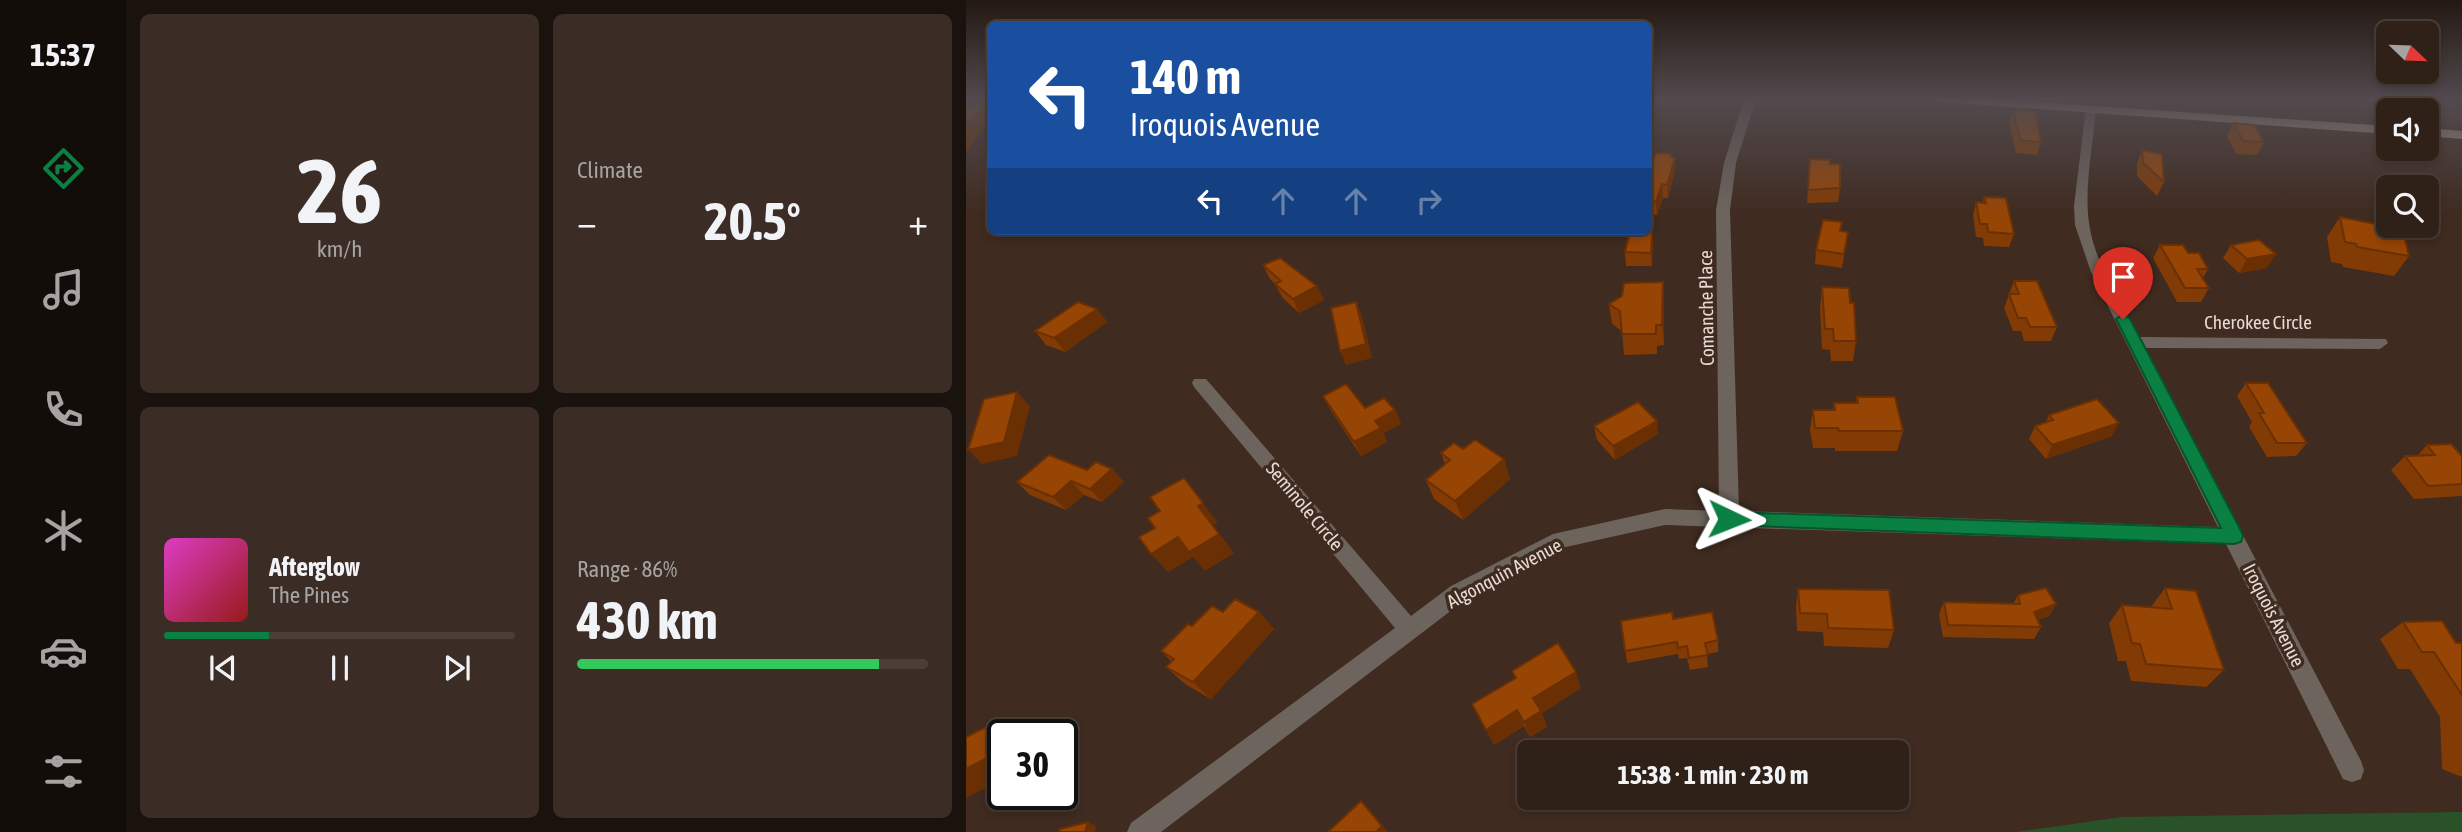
<!DOCTYPE html>
<html lang="en">
<head>
<meta charset="utf-8">
<style>
	body { margin:0; font-family:"Asap Condensed",sans-serif; background:#3b2d25; color:#f1f3f6; height:100vh; display:flex; flex-direction:column; font-size:26px; white-space:nowrap }
	* { box-sizing:border-box; margin:0 }
	p { font-size:23px; color:#a7a3a2 }
	.icon { flex:none; width:38px; height:38px; fill:none; stroke:currentColor; stroke-width:2; stroke-linecap:round; stroke-linejoin:round }
	.map { position:relative; flex:1; overflow:hidden }
	.side { display:flex; flex-direction:column; gap:14px; padding:14px; background:#1a120d; width:840px }
	.side>* { flex:none }
	.hud { position:absolute; left:21px; top:21px; width:665px; height:214px; border-radius:10px; box-shadow:0 4px 10px #0003,0 0 0 2px #4a3e37; background:#1a4fa0; color:#fff; overflow:hidden }
	.needle { width:46px; rotate:113deg }
	.tools { position:absolute; left:1410px; top:21px; display:grid; gap:14px }
	.tools a { display:grid; place-items:center; width:63px; height:63px; border-radius:10px; background:#2f2018; box-shadow:0 4px 10px #0003,0 0 0 2px #4a3e37; font-size:35px }
	.speed { position:absolute; left:21px; top:719px; display:flex; gap:14px; font-size:35px; font-weight:700; text-align:center }
	.speed>* { display:grid; place-content:center; width:91px; height:91px; border-radius:50%; background:#2f2018; box-shadow:0 4px 10px #0003,0 0 0 2px #4a3e37; line-height:1 }
	.speed .limit { border:4px solid #111; border-radius:10px; background:#fff; color:#111 }
	.pin { position:absolute; display:grid; place-items:center; width:60px; height:60px; color:#fff; margin:-72px -30px; border-radius:50% 50% 50% 0; rotate:-45deg; box-shadow:0 0 7px #0007 }
	.pin .icon { rotate:45deg }
	.me { position:absolute; width:77px; margin:-38px; rotate:92deg; stroke-linejoin:round; filter:drop-shadow(0 0 5px #0008) }
	.turn { display:flex; align-items:center; gap:24px; height:147px; padding:0 28px; font-size:32px }
	.turn .icon { width:91px; height:91px; stroke-width:2.5 }
	.turn b { display:block; font-size:49px; line-height:60px }
	.lanes { display:flex; align-items:center; height:66px; padding:0 28px; background:#0003; justify-content:center; gap:35px; direction:ltr }
	.lanes .off { opacity:.35 }
	.big { font-size:52px; font-weight:700; line-height:1.1 }
	.side .tile { flex:1; display:flex; flex-direction:column; justify-content:center; gap:10px; min-width:0; padding:0 24px; border-radius:10px; background:#3b2d25 }
	.side .dial { align-items:center; gap:0 }
	.dial b { font-size:91px; line-height:1 }
	.song { display:flex; align-items:center; gap:21px }
	.cover { width:84px; height:84px; border-radius:10px; background:linear-gradient(135deg,hsl(310 70% 55%),hsl(0 70% 35%)) }
	.played { height:7px; border-radius:4px; background:linear-gradient(90deg,#0b8043 30%,#4a3e37 30%) }
	.keys { display:flex; justify-content:space-around; direction:ltr }
	.heat { display:flex; justify-content:space-between; align-items:center; font-size:38px; direction:ltr }
	.charge { height:10px; border-radius:5px; background:linear-gradient(90deg,#34c759 86%,#4a3e37 0) }
	.side .tiles { flex:1; display:grid; gap:14px; grid-template-columns:repeat(2,1fr) }
	.trip { position:absolute; left:551px; top:740px; width:392px; height:70px; border-radius:10px; background:#2f2018; box-shadow:0 4px 10px #0003,0 0 0 2px #4a3e37; font-weight:700; line-height:70px; text-align:center }
	main { display:flex; flex:1; min-height:0 }
	.menu { display:flex; flex-direction:column; width:126px; justify-content:space-around; align-items:center; background:#130d0a; color:#a7a3a2 }
	.menu .icon { width:49px; height:49px }
	.menu .on { color:#0b8043 }
	.menu b { font-size:32px; color:#f1f3f6 }
	.map>svg:first-child { display:block }
	.built { fill:#4c3224 }
	.green { fill:#295229 }
	.lines { fill:none; stroke-linecap:round; stroke-linejoin:round }
	.minor { fill:#6d655d; fill-rule:evenodd }
	.major { fill:#a89888; fill-rule:evenodd }
	.wall { fill:#823b04 }
	.shaded-wall { fill:#6a3004 }
	.building { fill:#974505; stroke:#6a3004; stroke-width:2 }
	.route { fill:#0b8043; stroke:#07532c; stroke-width:2 }
	.labels { text-anchor:middle; dominant-baseline:central; stroke-width:7; stroke-linejoin:round; paint-order:stroke }
	.street-label { font-size:19px; fill:#e7dad3; stroke:#3f2b20 }
</style>
</head>
<body>
<main>
<nav class="menu">
<b>15:37</b>
<svg class="icon on" aria-label="directions" viewBox="0 0 24 24"><path d="M12 3l9 9-9 9-9-9zM9 14v-3h6M13 9l2 2-2 2"/></svg>
<svg class="icon" aria-label="music" viewBox="0 0 24 24"><path d="M9 18V5l10-2v13"/><circle cx="6" cy="18" r="3"/><circle cx="16" cy="16" r="3"/></svg>
<svg class="icon" aria-label="phone" viewBox="0 0 24 24"><path d="M5 4h4l2 5-3 2q2 4 5 5l2-3 5 2v4C11 20 4 13 5 4z"/></svg>
<svg class="icon" aria-label="climate" viewBox="0 0 24 24"><path d="M12 3v18M4 7l16 10M4 17L20 7"/></svg>
<svg class="icon" aria-label="car" viewBox="0 0 24 24"><path d="M5 17H2v-5l4-1 3-4h7l3 4 3 1v5h-3M9 17h6M6 11h13"/><circle cx="7" cy="17" r="2"/><circle cx="17" cy="17" r="2"/></svg>
<svg class="icon" aria-label="filters" viewBox="0 0 24 24"><path d="M4 7h16M4 17h16"/><circle cx="9" cy="7" r="2"/><circle cx="15" cy="17" r="2"/></svg>
</nav>
<section class="side">
<div class="tiles">
<div class="tile dial"><b>26</b><p>km/h</p></div>
<div class="tile"><p>Climate</p>
<div class="heat"><a>−</a><b class="big">20.5°</b><a>+</a></div>
</div>
<div class="tile">
<div class="song"><i class="cover"></i><div><b>Afterglow</b><p>The Pines</p></div></div>
<div class="played"></div>
<div class="keys"><svg class="icon" aria-label="previous" viewBox="0 0 24 24"><path d="M18 5L8 12l10 7zM5 5v14"/></svg><svg class="icon" aria-label="pause" viewBox="0 0 24 24"><path d="M8 5v14M16 5v14"/></svg><svg class="icon" aria-label="next" viewBox="0 0 24 24"><path d="M6 5l10 7-10 7zM19 5v14"/></svg></div>
</div>
<div class="tile"><p>Range · 86%</p><b class="big">430 km</b><div class="charge"></div></div>
</div>
</section>
<div class="map">
<svg width="1496" height="832" viewBox="0 0 1496 832">
	<rect width="100%" height="100%" fill="#3f2b20"/>
	<path class="built" d="M 1384,99 L 1496,99 L 1496,125 L 1461,123 L 1461,110 L 1423,110 L 1423,120 L 1403,119 Z"/>
	<path class="green" d="M 1496,812 L 1496,832 L 1050,832 L 1156,817 Z"/>
	<g class="lines">
		<path class="minor" d="M 778,99 L 790,99 L 770,163 L 764,210 L 773,511 L 1252,527 L 1125,272 L 1109,225 L 1108,206 L 1120,107 L 1130,109 C 1127,145 1118,187 1123,223 C 1128,262 1155,302 1173,337 L 1420,339 L 1422,343 L 1414,349 L 1179,348 L 1395,761 L 1398,770 L 1395,779 L 1386,782 L 1377,779 L 1260,544 L 699,525 L 591,549 L 499,600 L 195,832 L 161,832 L 165,823 L 429,628 L 228,387 L 226,383 L 228,379 L 240,379 L 445,616 L 485,586 L 587,534 L 699,509 L 753,511 L 750,210 L 758,163 Z"/>
		<g class="major">
			<path d="M 969,99 L 1025,99 L 1423,126 L 1423,134 L 975,102 Z"/>
			<path d="M 1461,128 L 1496,131 L 1496,139 L 1461,136 Z"/>
		</g>
	</g>
	<g class="wall">
		<path d="M 1047,110 L 1075,142 L 1071,155 L 1050,153 L 1043,122 Z"/>
		<path d="M 1268,123 L 1298,142 L 1291,155 L 1270,154 L 1261,136 Z"/>
		<path d="M 1176,150 L 1198,182 L 1191,196 L 1171,176 L 1171,164 Z"/>
		<path d="M 706,154 L 709,171 L 702,198 L 697,198 L 691,215 L 682,213 L 682,157 L 688,157 Z"/>
		<path d="M 844,159 L 874,188 L 872,202 L 841,203 Z"/>
		<path d="M 1018,197 L 1048,234 L 1043,247 L 1018,246 L 1017,238 L 1010,237 L 1007,215 L 1010,202 L 1017,202 Z"/>
		<path d="M 687,215 L 687,228 L 686,266 L 660,266 L 659,252 Z"/>
		<path d="M 1374,217 L 1408,223 L 1412,218 L 1443,256 L 1428,276 L 1377,267 L 1376,264 L 1365,262 L 1361,237 Z"/>
		<path d="M 876,222 L 875,231 L 882,232 L 876,268 L 849,264 L 850,250 Z"/>
		<path d="M 1194,245 L 1222,253 L 1242,269 L 1237,278 L 1243,288 L 1235,302 L 1211,302 L 1187,258 Z"/>
		<path d="M 1265,245 L 1301,268 L 1273,273 L 1257,258 Z"/>
		<path d="M 297,265 L 351,286 L 358,300 L 333,313 L 316,297 L 309,284 L 304,279 Z"/>
		<path d="M 1048,281 L 1091,327 L 1085,341 L 1058,341 L 1055,331 L 1047,331 L 1038,308 Z"/>
		<path d="M 697,282 L 698,302 L 698,345 L 691,346 L 691,354 L 658,355 L 656,331 L 646,324 L 643,304 Z"/>
		<path d="M 856,287 L 884,303 L 890,341 L 887,361 L 865,361 L 864,350 L 856,349 L 854,308 Z"/>
		<path d="M 131,309 L 141,322 L 99,352 L 80,345 L 69,331 Z"/>
		<path d="M 1280,383 L 1341,443 L 1330,456 L 1301,457 L 1283,427 L 1286,422 L 1271,396 Z"/>
		<path d="M 357,396 L 399,408 L 429,410 L 435,424 L 417,433 L 421,442 L 395,456 L 364,409 Z"/>
		<path d="M 891,397 L 937,431 L 931,451 L 869,451 L 869,448 L 847,448 L 844,430 L 847,410 L 867,410 L 868,403 L 890,403 Z"/>
		<path d="M 1083,415 L 1146,436 L 1080,459 L 1063,439 L 1069,426 L 1080,422 Z"/>
		<path d="M 628,426 L 692,434 L 649,460 L 631,440 Z"/>
		<path d="M 1461,445 L 1496,456 L 1496,496 L 1448,499 L 1425,470 L 1439,456 L 1451,456 Z"/>
		<path d="M 497,449 L 538,459 L 544,479 L 497,520 L 468,499 L 460,480 L 479,464 L 475,453 Z"/>
		<path d="M 146,469 L 158,482 L 136,502 L 118,495 L 100,510 L 64,495 L 51,482 L 121,470 Z"/>
		<path d="M 1199,588 L 1258,670 L 1240,687 L 1165,681 L 1160,661 L 1152,661 L 1143,623 L 1156,605 L 1185,607 Z"/>
		<path d="M 832,589 L 928,630 L 922,648 L 858,646 L 857,632 L 831,631 L 830,607 Z"/>
		<path d="M 1052,595 L 1090,604 L 1083,616 L 1072,620 L 1075,627 L 1068,639 L 977,637 L 973,614 L 978,602 L 1047,604 Z"/>
		<path d="M 257,612 L 293,612 L 308,629 L 245,699 L 219,684 L 200,667 L 206,662 L 195,651 L 226,626 Z"/>
		<path d="M 707,619 L 752,640 L 752,652 L 741,654 L 742,667 L 724,670 L 721,658 L 713,659 L 712,654 L 661,663 L 655,621 Z"/>
		<path d="M 1437,622 L 1490,643 L 1496,643 L 1496,777 L 1476,769 L 1474,717 L 1444,669 L 1432,669 L 1414,639 Z"/>
		<path d="M 546,671 L 615,688 L 576,713 L 581,727 L 564,737 L 558,726 L 528,745 L 549,678 Z"/>
	</g>
	<g class="shaded-wall">
		<path d="M 23,104 L 24,107 L 24,122 L 11,135 L 0,152 L 0,125 Z"/>
		<path d="M 706,154 L 707,165 L 709,158 L 709,171 L 702,198 L 701,185 Z"/>
		<path d="M 696,184 L 697,198 L 691,215 L 690,202 Z"/>
		<path d="M 687,215 L 687,228 L 686,266 L 685,253 Z"/>
		<path d="M 1310,254 L 1301,268 L 1273,273 L 1281,259 Z"/>
		<path d="M 697,282 L 698,302 L 698,345 L 696,325 Z"/>
		<path d="M 351,286 L 358,300 L 333,313 L 327,299 Z"/>
		<path d="M 390,302 L 396,316 L 406,358 L 380,365 L 374,351 Z"/>
		<path d="M 131,309 L 141,322 L 99,352 L 88,338 Z"/>
		<path d="M 51,392 L 64,406 L 51,456 L 16,464 L 2,450 Z"/>
		<path d="M 429,410 L 435,424 L 417,433 L 421,442 L 395,456 L 388,442 L 409,421 Z"/>
		<path d="M 691,421 L 692,434 L 649,460 L 647,446 Z"/>
		<path d="M 1153,423 L 1146,436 L 1080,459 L 1086,445 Z"/>
		<path d="M 538,459 L 544,479 L 497,520 L 489,501 Z"/>
		<path d="M 146,469 L 158,482 L 136,502 L 124,489 Z"/>
		<path d="M 218,478 L 252,523 L 247,525 L 268,553 L 239,571 L 227,557 L 202,572 L 185,554 L 232,506 Z"/>
		<path d="M 105,481 L 118,495 L 100,510 L 87,497 Z"/>
		<path d="M 1090,604 L 1083,616 L 1061,624 L 1068,612 Z"/>
		<path d="M 293,612 L 308,629 L 245,699 L 227,682 Z"/>
		<path d="M 610,672 L 615,688 L 576,713 L 581,727 L 564,737 L 558,722 L 567,698 Z"/>
		<path d="M 551,710 L 558,726 L 528,745 L 520,730 Z"/>
		<path d="M 22,726 L 37,735 L 37,779 L 0,798 L 0,769 Z"/>
		<path d="M 395,801 L 404,810 L 422,832 L 410,832 Z"/>
		<path d="M 122,822 L 130,826 L 129,832 L 119,832 Z"/>
	</g>
	<g class="building">
		<path d="M 23,104 L 2,122 L 0,125 L 0,106 Z"/>
		<path d="M 1047,110 L 1069,111 L 1075,142 L 1054,140 Z"/>
		<path d="M 1268,123 L 1288,125 L 1298,142 L 1277,141 Z"/>
		<path d="M 1176,150 L 1196,154 L 1198,182 L 1177,163 Z"/>
		<path d="M 690,153 L 706,154 L 705,157 L 709,158 L 701,185 L 696,184 L 690,202 L 682,200 L 682,157 L 688,157 Z"/>
		<path d="M 844,159 L 864,160 L 864,164 L 874,164 L 874,188 L 842,190 Z"/>
		<path d="M 1018,197 L 1040,198 L 1048,234 L 1022,232 L 1021,224 L 1014,224 L 1010,202 L 1020,203 Z"/>
		<path d="M 682,215 L 687,215 L 685,253 L 659,252 L 664,231 L 682,231 Z"/>
		<path d="M 1374,217 L 1414,225 L 1412,218 L 1423,220 L 1423,226 L 1436,226 L 1443,256 L 1391,247 L 1390,244 L 1379,242 Z"/>
		<path d="M 857,220 L 876,222 L 874,231 L 882,232 L 878,254 L 850,250 Z"/>
		<path d="M 1293,240 L 1310,254 L 1281,259 L 1265,245 Z"/>
		<path d="M 1194,245 L 1217,245 L 1222,253 L 1233,253 L 1242,269 L 1231,269 L 1243,288 L 1219,288 Z"/>
		<path d="M 314,258 L 351,286 L 327,299 L 309,284 L 315,281 L 297,265 Z"/>
		<path d="M 1048,281 L 1071,281 L 1091,327 L 1064,327 L 1060,318 L 1052,318 L 1043,294 L 1053,294 Z"/>
		<path d="M 697,282 L 696,325 L 690,325 L 690,334 L 656,334 L 654,311 L 643,304 L 656,296 L 658,283 Z"/>
		<path d="M 856,287 L 883,288 L 884,303 L 888,303 L 890,341 L 868,341 L 867,329 L 859,329 Z"/>
		<path d="M 112,302 L 131,309 L 88,338 L 69,331 Z"/>
		<path d="M 390,302 L 400,344 L 374,351 L 365,308 Z"/>
		<path d="M 1280,383 L 1302,383 L 1341,443 L 1311,443 L 1293,413 L 1298,413 Z"/>
		<path d="M 380,384 L 399,408 L 418,398 L 429,410 L 409,421 L 415,428 L 388,442 L 357,396 Z"/>
		<path d="M 51,392 L 38,442 L 2,450 L 18,399 Z"/>
		<path d="M 891,397 L 929,397 L 937,431 L 873,431 L 872,428 L 849,428 L 847,410 L 869,410 L 868,403 L 892,403 Z"/>
		<path d="M 1131,399 L 1153,423 L 1086,445 L 1069,426 L 1087,420 L 1083,415 Z"/>
		<path d="M 672,402 L 691,421 L 647,446 L 628,426 Z"/>
		<path d="M 509,440 L 538,459 L 489,501 L 460,480 L 484,460 L 475,453 L 488,443 L 497,449 Z"/>
		<path d="M 1485,444 L 1496,456 L 1496,484 L 1462,486 L 1439,456 L 1469,455 L 1461,445 Z"/>
		<path d="M 83,455 L 121,470 L 130,462 L 146,469 L 124,489 L 105,481 L 87,497 L 51,482 Z"/>
		<path d="M 218,478 L 237,503 L 232,506 L 253,534 L 223,552 L 212,537 L 185,554 L 173,537 L 189,528 L 182,518 L 194,511 L 184,497 Z"/>
		<path d="M 1080,588 L 1090,604 L 1068,612 L 1075,627 L 982,625 L 978,602 L 1054,604 L 1052,595 Z"/>
		<path d="M 1199,588 L 1230,591 L 1258,670 L 1180,664 L 1174,644 L 1166,643 L 1156,605 L 1206,609 Z"/>
		<path d="M 832,589 L 923,590 L 928,630 L 862,628 L 861,614 L 834,613 Z"/>
		<path d="M 269,599 L 293,612 L 227,682 L 200,667 L 208,659 L 195,651 L 222,624 L 226,626 L 246,606 L 257,612 Z"/>
		<path d="M 706,612 L 707,619 L 746,612 L 752,640 L 739,643 L 742,655 L 723,658 L 721,646 L 712,648 L 711,642 L 659,651 L 655,621 Z"/>
		<path d="M 1476,621 L 1490,643 L 1496,643 L 1496,695 L 1468,652 L 1456,652 L 1437,622 Z"/>
		<path d="M 592,643 L 610,672 L 567,698 L 575,711 L 558,722 L 551,710 L 520,730 L 506,704 L 550,678 L 546,671 Z"/>
		<path d="M 22,726 L 25,756 L 0,769 L 0,737 Z"/>
		<path d="M 395,801 L 416,826 L 410,832 L 362,832 Z"/>
		<path d="M 122,822 L 119,832 L 93,832 L 94,829 Z"/>
	</g>
	<linearGradient id="sky" x2="0" y2="1"><stop stop-color="#231812"/><stop offset="0.46" stop-color="#524a4e"/><stop offset="1" stop-color="#524a4e" stop-opacity="0"/></linearGradient>
	<rect width="1496" height="215" fill="url(#sky)"/>
	<path class="route" d="M 1157,314 L 1164,319 L 1275,531 L 1277,536 L 1275,542 L 1268,544 L 757,525 L 754,519 L 757,514 L 763,512 L 1255,528 L 1150,319 Z"/>
	<g class="labels">
		<g class="street-label">
			<text transform="translate(740 308) rotate(-91)">Comanche Place</text>
			<text x="1292" y="322">Cherokee Circle</text>
			<text transform="translate(339 506) rotate(50)">Seminole Circle</text>
			<text transform="translate(538 573) rotate(-28)">Algonquin Avenue</text>
			<text transform="translate(1308 615) rotate(63)">Iroquois Avenue</text>
		</g>
	</g>
</svg>
<div class="tools">
<a><svg class="needle" viewBox="-14 -14 28 28"><path d="M0-13l5 13h-10z" fill="#e53935"/><path d="M0 13l5-13h-10z" fill="#a7a3a2"/></svg></a>
<a><svg class="icon" aria-label="sound" viewBox="0 0 24 24"><path d="M4 9h4l5-4v14l-5-4H4zM17 9q2 3 0 6"/></svg></a>
<a><svg class="icon" aria-label="search" viewBox="0 0 24 24"><circle cx="10" cy="10" r="6"/><path d="M15 15l6 6"/></svg></a>
</div>
<div class="speed"><div class="limit">30</div></div>
<div class="pin" style="left:1157px;top:319px;background:#d93025"><svg class="icon" aria-label="arrive" viewBox="0 0 24 24"><path d="M6 21V4h12l-3 4 3 4H6"/></svg></div>
<svg class="me" style="left:763px;top:519px" viewBox="-20 -20 40 40"><path d="M0-17L14 15 0 8-14 15z" fill="#0b8043" stroke="#fff" stroke-width="4"/></svg>
<div class="trip">15:38 · 1 min · 230 m</div>
<div class="hud">
<div class="turn"><svg class="icon" aria-label="left" viewBox="0 0 24 24"><path d="M17 20v-9H6M10 6l-5 5 5 5"/></svg><div><b>140 m</b>Iroquois Avenue</div></div>
<div class="lanes"><svg class="icon" aria-label="left" viewBox="0 0 24 24"><path d="M17 20v-9H6M10 6l-5 5 5 5"/></svg><svg class="icon off" aria-label="ahead" viewBox="0 0 24 24"><path d="M12 20V5M6 11l6-6 6 6"/></svg><svg class="icon off" aria-label="ahead" viewBox="0 0 24 24"><path d="M12 20V5M6 11l6-6 6 6"/></svg><svg class="icon off" aria-label="right" viewBox="0 0 24 24"><path d="M7 20v-9h11M14 6l5 5-5 5"/></svg></div>
</div>
</div>
</main>
</body>
</html>
